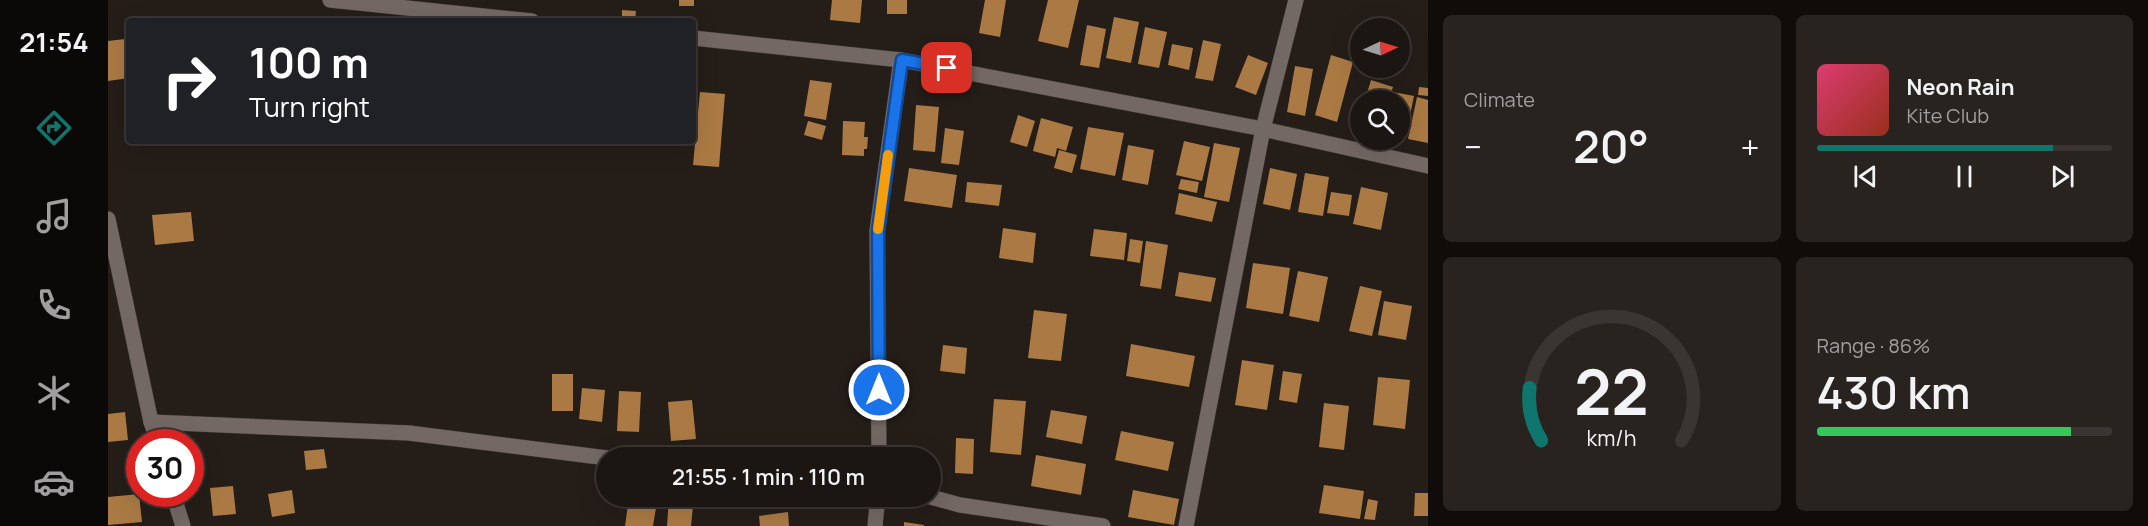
<!DOCTYPE html>
<html lang="en">
<head>
<meta charset="utf-8">
<style>
	body { margin:0; font-family:Manrope,sans-serif; background:#292320; color:#f1f3f6; height:100vh; display:flex; flex-direction:column; font-size:22px; white-space:nowrap }
	* { box-sizing:border-box; margin:0 }
	p { font-size:20px; color:#a09f9f }
	.icon { flex:none; width:33px; height:33px; fill:none; stroke:currentColor; stroke-width:2; stroke-linecap:round; stroke-linejoin:round }
	.map { position:relative; flex:1; overflow:hidden }
	.drawer { display:flex; flex-direction:column; gap:15px; padding:15px; background:#0f0c0a; width:720px }
	.drawer>* { flex:none }
	.hud { position:absolute; left:18px; top:18px; width:570px; height:126px; border-radius:6px; box-shadow:0 6px 24px #0002,0 0 0 2px #3a3532; background:#202124; color:#fff; overflow:hidden }
	.needle { width:39px; rotate:86deg }
	.fabs { position:absolute; left:1242px; top:18px; display:grid; gap:12px }
	.fabs a { display:grid; place-items:center; width:60px; height:60px; border-radius:50%; background:#1c1612; box-shadow:0 6px 24px #0002,0 0 0 2px #3a3532; font-size:30px }
	.speed { position:absolute; left:18px; top:429px; display:flex; gap:12px; font-size:30px; font-weight:700; text-align:center }
	.speed>* { display:grid; place-content:center; width:78px; height:78px; border-radius:50%; background:#1c1612; box-shadow:0 6px 24px #0002,0 0 0 2px #3a3532; line-height:1 }
	.speed .limit { border:9px solid #d22; background:#fff; color:#111 }
	.pin { position:absolute; display:grid; place-items:center; width:51px; height:51px; color:#fff; margin:-26px; border-radius:12px; box-shadow:0 3px 9px #0006 }
	.me { position:absolute; width:66px; margin:-33px; rotate:0deg; stroke-linejoin:round; filter:drop-shadow(0 0 4px #0008) }
	.turn { display:flex; align-items:center; gap:21px; height:126px; padding:0 24px; font-size:27px }
	.turn .icon { width:78px; height:78px; stroke-width:2.5 }
	.turn b { display:block; font-size:42px; line-height:51px }
	.big { font-size:45px; font-weight:600; line-height:1.1 }
	.drawer .tile { flex:1; display:flex; flex-direction:column; justify-content:center; gap:9px; min-width:0; padding:0 21px; border-radius:9px; background:#292320 }
	.drawer .dial { align-items:center; gap:0 }
	.dial svg { height:156px; overflow:visible; fill:none; stroke:#3a3532; stroke-width:7; stroke-linecap:round; text-anchor:middle }
	.dial text { fill:#f1f3f6; stroke:none }
	.song { display:flex; align-items:center; gap:18px }
	.cover { width:72px; height:72px; border-radius:9px; background:linear-gradient(135deg,hsl(340 70% 55%),hsl(10 70% 35%)) }
	.played { height:6px; border-radius:3px; background:linear-gradient(90deg,#0f766e 80%,#3a3532 80%) }
	.keys { display:flex; justify-content:space-around; direction:ltr }
	.heat { display:flex; justify-content:space-between; align-items:center; font-size:33px; direction:ltr }
	.charge { height:9px; border-radius:4px; background:linear-gradient(90deg,#34c759 86%,#3a3532 0) }
	.drawer .tiles { flex:1; display:grid; gap:15px; grid-template-columns:repeat(2,1fr) }
	.trip { position:absolute; left:488px; top:447px; width:345px; height:60px; border-radius:30px; background:#1c1612; box-shadow:0 6px 24px #0002,0 0 0 2px #3a3532; font-weight:600; line-height:60px; text-align:center }
	main { display:flex; flex:1; min-height:0 }
	.menu { display:flex; flex-direction:column; width:108px; justify-content:space-around; align-items:center; background:#0b0907; color:#a09f9f }
	.menu .icon { width:42px; height:42px }
	.menu .active { color:#0f766e }
	.menu b { font-size:27px; color:#f1f3f6 }
	.map>svg:first-child { display:block }
	.building { fill:#ab7a44 }
	.lines { fill:none; stroke-linecap:round; stroke-linejoin:round }
	.minor-casing { stroke:#413a37; stroke-width:16 }
	.tertiary-casing { stroke:#413a37; stroke-width:16 }
	.minor { stroke:#736863; stroke-width:15 }
	.tertiary { stroke:#736863; stroke-width:15 }
	.route-casing { stroke:#114b97; stroke-width:15 }
	.route { stroke:#1a73e8; stroke-width:10 }
	.slow { stroke:#f59e0b; stroke-width:10 }
</style>
</head>
<body>
<main>
<nav class="menu">
<b>21:54</b>
<svg class="icon active" aria-label="directions" viewBox="0 0 24 24"><path d="M12 3l9 9-9 9-9-9zM9 14v-3h6M13 9l2 2-2 2"/></svg>
<svg class="icon" aria-label="music" viewBox="0 0 24 24"><path d="M9 18V5l10-2v13"/><circle cx="6" cy="18" r="3"/><circle cx="16" cy="16" r="3"/></svg>
<svg class="icon" aria-label="phone" viewBox="0 0 24 24"><path d="M5 4h4l2 5-3 2q2 4 5 5l2-3 5 2v4C11 20 4 13 5 4z"/></svg>
<svg class="icon" aria-label="climate" viewBox="0 0 24 24"><path d="M12 3v18M4 7l16 10M4 17L20 7"/></svg>
<svg class="icon" aria-label="car" viewBox="0 0 24 24"><path d="M5 17H2v-5l4-1 3-4h7l3 4 3 1v5h-3M9 17h6M6 11h13"/><circle cx="7" cy="17" r="2"/><circle cx="17" cy="17" r="2"/></svg>
</nav>
<div class="map">
<svg width="1320" height="526" viewBox="0 0 1320 526">
	<rect width="100%" height="100%" fill="#251d18"/>
	<g class="building">
		<rect x="571" y="0" width="15" height="6"/>
		<path d="M 724,0 L 754,0 L 752,23 L 722,20 Z"/>
		<rect x="779" y="0" width="20" height="14"/>
		<path d="M 877,0 L 898,0 L 892,37 L 871,33 Z"/>
		<path d="M 940,0 L 971,0 L 960,48 L 930,41 Z"/>
		<path d="M 514,10 L 528,11 L 527,21 L 514,21 Z"/>
		<path d="M 1006,17 L 1031,22 L 1023,63 L 998,58 Z"/>
		<path d="M 979,25 L 998,29 L 991,68 L 972,65 Z"/>
		<path d="M 1037,27 L 1059,32 L 1051,68 L 1030,64 Z"/>
		<path d="M 17,39 L 21,78 L 0,81 L 0,41 Z"/>
		<path d="M 1095,40 L 1113,44 L 1105,81 L 1087,78 Z"/>
		<path d="M 1064,44 L 1085,48 L 1081,70 L 1060,65 Z"/>
		<path d="M 1140,55 L 1160,63 L 1148,95 L 1127,87 Z"/>
		<path d="M 1223,55 L 1245,62 L 1229,122 L 1207,115 Z"/>
		<path d="M 1187,66 L 1205,69 L 1197,116 L 1179,112 Z"/>
		<path d="M 702,80 L 724,83 L 718,120 L 696,116 Z"/>
		<path d="M 1263,80 L 1285,87 L 1281,100 L 1257,100 Z"/>
		<path d="M 1311,87 L 1320,88 L 1320,96 L 1310,95 Z"/>
		<path d="M 592,92 L 617,94 L 611,167 L 585,165 Z"/>
		<path d="M 1285,92 L 1306,96 L 1297,139 L 1292,138 L 1292,100 L 1283,100 Z"/>
		<path d="M 1309,97 L 1320,100 L 1320,143 L 1300,139 Z"/>
		<path d="M 808,105 L 831,107 L 827,152 L 805,150 Z"/>
		<path d="M 910,115 L 927,121 L 919,147 L 902,142 Z"/>
		<path d="M 933,118 L 965,127 L 958,151 L 949,148 L 947,157 L 925,151 Z"/>
		<path d="M 700,121 L 718,126 L 714,140 L 696,135 Z"/>
		<path d="M 735,121 L 757,122 L 756,137 L 760,137 L 759,149 L 756,149 L 756,156 L 734,155 Z"/>
		<path d="M 980,127 L 1016,133 L 1007,176 L 972,169 Z"/>
		<path d="M 837,128 L 856,131 L 851,165 L 833,163 Z"/>
		<path d="M 1076,141 L 1102,147 L 1094,181 L 1068,175 Z"/>
		<path d="M 1106,143 L 1132,148 L 1121,202 L 1096,197 Z"/>
		<path d="M 1020,145 L 1046,150 L 1040,185 L 1014,180 Z"/>
		<path d="M 951,150 L 969,155 L 964,173 L 946,168 Z"/>
		<path d="M 801,168 L 849,175 L 844,208 L 796,201 Z"/>
		<path d="M 1162,168 L 1189,174 L 1182,210 L 1155,204 Z"/>
		<path d="M 1197,173 L 1221,177 L 1215,216 L 1190,212 Z"/>
		<path d="M 1073,179 L 1091,182 L 1089,193 L 1070,189 Z"/>
		<path d="M 859,182 L 894,185 L 891,206 L 857,202 Z"/>
		<path d="M 1253,187 L 1280,193 L 1273,230 L 1245,224 Z"/>
		<path d="M 1223,192 L 1244,195 L 1241,216 L 1219,213 Z"/>
		<path d="M 1071,193 L 1109,202 L 1104,222 L 1067,214 Z"/>
		<path d="M 83,212 L 86,241 L 47,245 L 44,215 Z"/>
		<path d="M 895,228 L 928,233 L 925,263 L 891,258 Z"/>
		<path d="M 986,229 L 1019,233 L 1016,260 L 982,256 Z"/>
		<path d="M 1022,239 L 1035,241 L 1032,263 L 1019,261 Z"/>
		<path d="M 1038,241 L 1060,245 L 1053,289 L 1032,286 Z"/>
		<path d="M 1145,263 L 1182,268 L 1175,314 L 1138,308 Z"/>
		<path d="M 1190,271 L 1220,277 L 1211,322 L 1181,316 Z"/>
		<path d="M 1071,272 L 1108,278 L 1103,302 L 1067,296 Z"/>
		<path d="M 1252,286 L 1274,291 L 1264,336 L 1241,331 Z"/>
		<path d="M 1276,301 L 1304,306 L 1298,340 L 1270,335 Z"/>
		<path d="M 926,310 L 959,314 L 953,361 L 920,358 Z"/>
		<path d="M 1023,344 L 1087,356 L 1081,387 L 1018,376 Z"/>
		<path d="M 835,345 L 859,348 L 857,374 L 832,371 Z"/>
		<path d="M 1134,360 L 1166,365 L 1159,410 L 1127,405 Z"/>
		<path d="M 1175,371 L 1194,374 L 1189,403 L 1171,400 Z"/>
		<rect x="444" y="374" width="21" height="37"/>
		<path d="M 1270,377 L 1302,380 L 1297,429 L 1265,425 Z"/>
		<path d="M 474,388 L 497,390 L 494,422 L 471,419 Z"/>
		<path d="M 511,391 L 533,392 L 531,432 L 509,431 Z"/>
		<path d="M 886,399 L 918,401 L 913,455 L 882,452 Z"/>
		<path d="M 584,400 L 588,439 L 563,441 L 560,402 Z"/>
		<path d="M 1216,403 L 1241,406 L 1236,450 L 1211,447 Z"/>
		<path d="M 943,410 L 979,416 L 974,444 L 938,437 Z"/>
		<path d="M 17,412 L 20,440 L 0,442 L 0,414 Z"/>
		<path d="M 1013,431 L 1066,442 L 1060,471 L 1007,460 Z"/>
		<path d="M 848,438 L 866,439 L 865,474 L 847,473 Z"/>
		<path d="M 216,449 L 219,468 L 198,470 L 196,451 Z"/>
		<path d="M 928,455 L 978,464 L 973,495 L 923,486 Z"/>
		<path d="M 1216,485 L 1256,491 L 1252,519 L 1211,513 Z"/>
		<path d="M 125,486 L 128,514 L 105,516 L 102,488 Z"/>
		<path d="M 184,490 L 187,513 L 164,517 L 160,494 Z"/>
		<path d="M 1025,490 L 1071,499 L 1066,525 L 1020,517 Z"/>
		<path d="M 1307,493 L 1320,493 L 1320,516 L 1306,516 Z"/>
		<path d="M 31,494 L 34,522 L 0,525 L 0,497 Z"/>
		<path d="M 561,496 L 586,496 L 583,526 L 559,526 Z"/>
		<path d="M 521,497 L 549,502 L 545,526 L 517,526 Z"/>
		<path d="M 1260,499 L 1270,501 L 1267,520 L 1256,519 Z"/>
		<path d="M 680,512 L 681,526 L 652,526 L 651,516 Z"/>
		<path d="M 796,522 L 816,525 L 816,526 L 796,526 Z"/>
	</g>
	<g class="lines">
		<g class="minor-casing">
			<g id="minor">
				<path d="M 0,219 L 43,422 L 50,442"/>
				<path d="M 43,422 L 301,433 L 499,458"/>
				<path d="M 771,458 L 769,231 L 793,60"/>
				<path d="M 65,494 L 75,526"/>
				<path d="M 819,496 L 852,505 L 995,526"/>
				<path d="M 767,526 L 770,496"/>
				<path d="M 1078,526 L 1155,129 L 1188,0"/>
			</g>
		</g>
		<g class="tertiary-casing">
			<g id="tertiary">
				<path d="M 222,0 L 424,21"/>
				<path d="M 585,38 L 793,60 L 1155,129 L 1320,166"/>
			</g>
		</g>
		<use href="#minor" class="minor"/>
		<use href="#tertiary" class="tertiary"/>
	</g>
	<g class="lines">
		<g class="route-casing">
			<path id="route" d="M 771,390 L 770,231 L 794,60 L 839,68"/>
		</g>
		<use href="#route" class="route"/>
		<path class="slow" d="M 770,229 L 780,155"/>
	</g>
</svg>
<div class="fabs">
<a><svg class="needle" viewBox="-14 -14 28 28"><path d="M0-13l5 13h-10z" fill="#e53935"/><path d="M0 13l5-13h-10z" fill="#a09f9f"/></svg></a>
<a><svg class="icon" aria-label="search" viewBox="0 0 24 24"><circle cx="10" cy="10" r="6"/><path d="M15 15l6 6"/></svg></a>
</div>
<div class="speed"><div class="limit">30</div></div>
<div class="pin" style="left:839px;top:68px;background:#d93025"><svg class="icon" aria-label="arrive" viewBox="0 0 24 24"><path d="M6 21V4h12l-3 4 3 4H6"/></svg></div>
<svg class="me" style="left:771px;top:390px" viewBox="-20 -20 40 40"><circle r="17" fill="#1a73e8" stroke="#fff" stroke-width="3"/><path d="M0-11L8 9 0 5-8 9z" fill="#fff"/></svg>
<div class="trip">21:55 · 1 min · 110 m</div>
<div class="hud">
<div class="turn"><svg class="icon" aria-label="right" viewBox="0 0 24 24"><path d="M7 20v-9h11M14 6l5 5-5 5"/></svg><div><b>100 m</b>Turn right</div></div>
</div>
</div>
<section class="drawer">
<div class="tiles">
<div class="tile"><p>Climate</p>
<div class="heat"><a>−</a><b class="big">20°</b><a>+</a></div>
</div>
<div class="tile">
<div class="song"><i class="cover"></i><div><b>Neon Rain</b><p>Kite Club</p></div></div>
<div class="played"></div>
<div class="keys"><svg class="icon" aria-label="previous" viewBox="0 0 24 24"><path d="M18 5L8 12l10 7zM5 5v14"/></svg><svg class="icon" aria-label="pause" viewBox="0 0 24 24"><path d="M8 5v14M16 5v14"/></svg><svg class="icon" aria-label="next" viewBox="0 0 24 24"><path d="M6 5l10 7-10 7zM19 5v14"/></svg></div>
</div>
<div class="tile dial"><svg viewBox="0 0 100 80">
<path d="M14 69A42 42 0 1 1 86 69"/>
<path d="M14 69A42 42 0 0 1 8 42" stroke="#0f766e"/>
<text x="50" y="56" font-size="32" font-weight="700">22</text>
<text x="50" y="72" font-size="11">km/h</text>
</svg></div>
<div class="tile"><p>Range · 86%</p><b class="big">430 km</b><div class="charge"></div></div>
</div>
</section>
</main>
</body>
</html>
